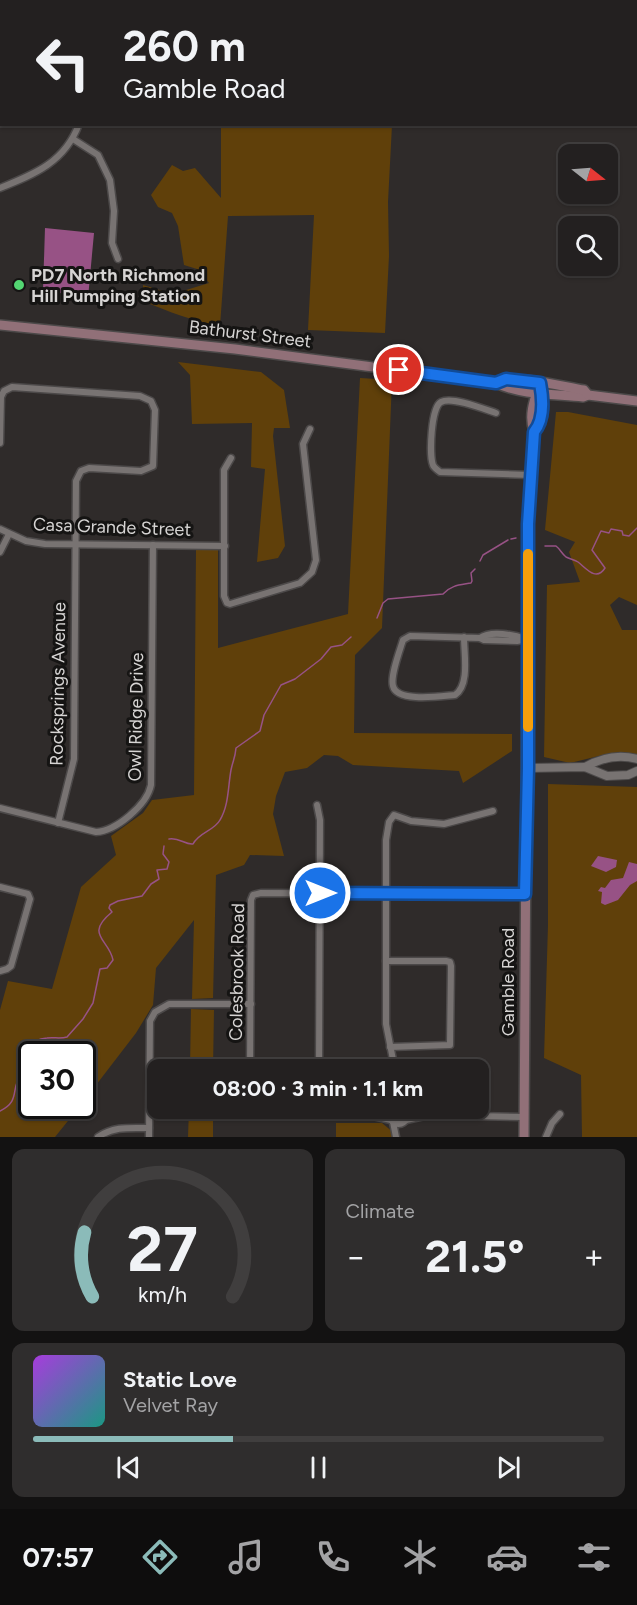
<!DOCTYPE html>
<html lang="en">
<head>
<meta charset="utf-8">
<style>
	body { margin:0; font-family:Figtree,sans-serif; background:#2f2d2d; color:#f1f3f6; height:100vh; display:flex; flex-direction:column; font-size:22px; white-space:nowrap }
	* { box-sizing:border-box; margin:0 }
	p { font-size:20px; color:#a3a3a5 }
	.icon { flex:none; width:33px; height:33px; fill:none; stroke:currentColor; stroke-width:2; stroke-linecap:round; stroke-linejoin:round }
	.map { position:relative; height:1137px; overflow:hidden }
	.panel { display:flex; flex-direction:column; gap:12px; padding:12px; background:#131212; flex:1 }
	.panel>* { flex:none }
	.banner { position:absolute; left:0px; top:0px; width:638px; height:126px; box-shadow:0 2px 4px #0004,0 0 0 2px #403e3e; background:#232020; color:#f1f3f6; overflow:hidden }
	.needle { width:39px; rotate:107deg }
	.fabs { position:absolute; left:558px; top:144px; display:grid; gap:12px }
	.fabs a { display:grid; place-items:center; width:60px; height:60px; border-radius:12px; background:#232020; box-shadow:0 2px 4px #0004,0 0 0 2px #403e3e; font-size:30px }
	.speed { position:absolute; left:18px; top:1041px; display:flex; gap:12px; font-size:30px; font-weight:700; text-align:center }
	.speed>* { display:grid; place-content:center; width:78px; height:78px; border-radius:50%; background:#232020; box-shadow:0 2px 4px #0004,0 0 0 2px #403e3e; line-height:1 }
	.speed .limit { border:3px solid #111; border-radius:9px; background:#fff; color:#111 }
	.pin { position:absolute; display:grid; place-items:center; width:51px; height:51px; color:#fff; margin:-26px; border:3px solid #fff; border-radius:50%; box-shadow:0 2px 6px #0007 }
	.me { position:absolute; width:66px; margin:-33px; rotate:90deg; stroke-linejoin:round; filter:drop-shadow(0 0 4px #0008) }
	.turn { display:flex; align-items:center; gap:21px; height:126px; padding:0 24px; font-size:27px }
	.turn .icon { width:78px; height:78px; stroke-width:2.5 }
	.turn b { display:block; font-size:42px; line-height:51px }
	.big { font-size:45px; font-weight:700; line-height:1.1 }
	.panel .tile { flex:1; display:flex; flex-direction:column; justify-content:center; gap:9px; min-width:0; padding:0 21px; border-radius:12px; background:#2f2d2d }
	.panel .dial { align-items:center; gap:0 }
	.dial svg { height:156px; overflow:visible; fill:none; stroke:#403e3e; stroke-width:7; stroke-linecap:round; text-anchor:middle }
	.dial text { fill:#f1f3f6; stroke:none }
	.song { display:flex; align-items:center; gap:18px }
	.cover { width:72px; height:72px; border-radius:9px; background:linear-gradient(135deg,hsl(280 70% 55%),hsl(170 70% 35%)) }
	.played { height:6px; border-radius:3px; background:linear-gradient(90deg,#8bbbb9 35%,#403e3e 35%) }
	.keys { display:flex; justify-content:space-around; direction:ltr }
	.heat { display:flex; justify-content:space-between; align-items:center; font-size:33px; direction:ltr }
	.panel .tiles { flex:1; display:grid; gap:12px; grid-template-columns:1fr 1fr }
	.tile:last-child { grid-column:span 2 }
	.trip { position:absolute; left:147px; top:1059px; width:342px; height:60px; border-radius:12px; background:#232020; box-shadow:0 2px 4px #0004,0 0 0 2px #403e3e; font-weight:700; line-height:60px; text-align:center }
	.menu { display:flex; height:96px; justify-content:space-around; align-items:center; background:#0e0d0d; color:#a3a3a5 }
	.menu .icon { width:42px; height:42px }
	.menu .on { color:#8bbbb9 }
	.menu b { font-size:27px; color:#f1f3f6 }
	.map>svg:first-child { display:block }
	.green { fill:#60400a }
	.water { fill:#975285 }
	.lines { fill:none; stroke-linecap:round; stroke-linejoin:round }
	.stream { stroke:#975285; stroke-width:1.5 }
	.minor-casing { stroke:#4c4949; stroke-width:9 }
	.tertiary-casing { stroke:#4c4949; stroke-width:10 }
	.secondary-casing { stroke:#4c4949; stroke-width:12 }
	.minor { stroke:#787372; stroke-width:6 }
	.tertiary { stroke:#787372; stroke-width:8 }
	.secondary { stroke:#917078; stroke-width:9 }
	.route-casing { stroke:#114b97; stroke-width:15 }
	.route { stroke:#1a73e8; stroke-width:10 }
	.slow { stroke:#f59e0b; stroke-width:10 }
	.poi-dot { fill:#53d672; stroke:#151413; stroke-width:2 }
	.labels { text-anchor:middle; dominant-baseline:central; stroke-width:6; stroke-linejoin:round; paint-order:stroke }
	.poi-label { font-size:18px; font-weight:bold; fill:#d6d4d3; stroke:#151413; text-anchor:start }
	.street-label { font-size:18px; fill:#d6d4d3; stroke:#151413 }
</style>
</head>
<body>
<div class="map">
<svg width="637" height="1137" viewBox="0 0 637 1137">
	<rect width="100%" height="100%" fill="#2f2b2a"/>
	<g class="green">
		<path d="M 106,0 L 206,0 L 206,1 L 106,2 Z"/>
		<path d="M 224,0 L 396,0 L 224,2 Z"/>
		<path d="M 221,125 L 392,125 L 388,202 L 389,256 L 385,333 L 308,330 L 314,215 L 228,216 L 220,326 C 193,321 169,312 143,301 L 143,285 L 173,294 L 209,283 L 197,269 L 184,265 L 178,226 L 172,213 L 158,207 L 151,195 L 172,165 L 183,171 L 195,168 L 221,198 Z"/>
		<path d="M 178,362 L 261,372 L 284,390 L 290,428 L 274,428 L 273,436 L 285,546 L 278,558 L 257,562 L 265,469 L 251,467 L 252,423 L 192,424 L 190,375 Z"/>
		<path d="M 360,378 L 392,380 L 382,628 L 355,655 L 354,733 L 512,734 L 512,751 L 463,783 L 459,771 L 353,765 L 338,756 L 324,755 L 307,768 L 285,772 L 276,796 L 273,814 L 284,856 L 250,855 L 244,865 L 216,875 L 213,998 L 192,999 L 194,920 L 156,968 L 153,1005 L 136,1033 L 83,1102 L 82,1054 L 32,1054 L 32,1106 L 80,1106 L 55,1137 L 0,1137 L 0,1010 L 8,981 L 52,989 L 81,887 L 116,855 L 111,836 L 143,813 L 152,800 L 194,795 L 196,550 L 218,550 L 218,648 L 348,614 Z"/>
		<path d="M 556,412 L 568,412 L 637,425 L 637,605 L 619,597 L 610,605 L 622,630 L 637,630 L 637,754 L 607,754 L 570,763 L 544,757 L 547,585 L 580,582 L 569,552 L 575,542 L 545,530 Z"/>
		<path d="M 548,784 L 637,787 L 637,1137 L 582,1137 L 581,1075 L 544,1058 L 548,925 Z"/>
		<path d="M 191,1009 L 214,1010 L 213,1069 L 190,1069 Z"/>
		<path d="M 189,1109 L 213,1109 L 213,1137 L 188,1137 Z"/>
		<path d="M 336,1123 L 382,1123 L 394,1133 L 393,1137 L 336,1137 Z"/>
	</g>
	<g class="water">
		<path d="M 45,228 L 94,233 L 88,298 L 43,290 Z"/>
		<path d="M 598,856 L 617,860 L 616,867 L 606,872 L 591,866 Z"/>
		<path d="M 629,862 L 637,864 L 637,881 L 630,885 L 618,900 L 605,905 L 601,903 L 602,892 L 598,891 L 601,887 L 605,888 L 611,880 L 623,878 Z"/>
	</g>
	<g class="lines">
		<g class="stream">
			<path d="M 511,539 L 516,538"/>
			<path d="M 545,546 L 556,546 C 560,549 562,554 566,557 C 570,559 575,560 578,562 C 586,568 596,582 605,568 L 592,550 L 601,531 L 609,533 L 611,529 L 622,531 L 623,535 L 629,536 L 637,528"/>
			<path d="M 480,561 L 483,555 L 508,540"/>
			<path d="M 377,618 L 383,603 L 388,599 L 443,594 C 451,585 460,585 471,583 L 472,581 L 471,573 L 475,569"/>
			<path d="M 169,839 C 179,837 185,845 193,844 C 199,832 214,831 220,820 C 229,805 228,786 231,770 C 233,760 235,759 236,748 L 260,731 L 264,715 L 281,685 L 295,679 L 321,659 L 331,647 L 342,645 L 351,637"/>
			<path d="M 0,1111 C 22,1100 9,1088 22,1076 L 18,1067 C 24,1051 28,1040 47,1038 C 54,1037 60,1039 67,1037 L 83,1019 L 93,1003 L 100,969 L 107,968 L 113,960 C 109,939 84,935 112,912 L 109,908 L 110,905 L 118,901 L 142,896 L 151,884 L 159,879 L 157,870 L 167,869 L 169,862 L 163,854 L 164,846"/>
		</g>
		<g class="minor-casing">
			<g id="minor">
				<path d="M 39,0 L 40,2"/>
				<path d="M 73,139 L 98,155 L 110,180 L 114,211 L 112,243 L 118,259"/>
				<path d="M 0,188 C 35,174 65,162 79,124"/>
				<path d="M 496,413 C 484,409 452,396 441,402 C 431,407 429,455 433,465 C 434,468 438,470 440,472 L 530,475"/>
				<path d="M 0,443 L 1,397 L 4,391 L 12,387 L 140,396 L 151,401 L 155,410 L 153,466 L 141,471 L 89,468 L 81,471 L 76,481 L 74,759 L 58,823"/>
				<path d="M 231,458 L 224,470 L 224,596 L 227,603 L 230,604 L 300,583 L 312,572 L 316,560 L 303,444 L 310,429"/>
				<path d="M 0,529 L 26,541 L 45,544 L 225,546"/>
				<path d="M 0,552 L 9,534"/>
				<path d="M 464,637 C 464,654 470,685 455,695 C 442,696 397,703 393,686 C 390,676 400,650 403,640 L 410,636 L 480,638 L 484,640 L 517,641 L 527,639"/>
				<path d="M 480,638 C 491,630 514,635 526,639"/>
				<path d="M 317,805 L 320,820 L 319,1070"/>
				<path d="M 0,808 L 96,832 C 116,831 147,805 151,785 L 153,545"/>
				<path d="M 0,887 L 28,894 L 30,899 L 11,966 L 7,969 L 0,971"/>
				<path d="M 386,961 L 446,961 L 450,962 L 451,966 L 450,1045 L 390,1047"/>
				<path d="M 250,1070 L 251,900 L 253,895 L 261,893 L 525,894"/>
				<path d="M 395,1070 L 386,1024 L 386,840 L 389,822 L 394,815 L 411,821 L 444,824 L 493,811"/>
				<path d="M 250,1108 L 251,1112 L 259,1115 L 369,1115 L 391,1120"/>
				<path d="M 392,1108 L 390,1118 C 394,1126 403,1126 407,1118 L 405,1108"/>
				<path d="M 406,1120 L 429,1115 L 524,1117"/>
				<path d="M 393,1122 L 396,1137"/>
				<path d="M 98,1137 C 114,1126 130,1128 149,1128"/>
				<path d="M 149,1137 L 150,1021 L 155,1012 L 169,1004 L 251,1004"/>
				<path d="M 546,1137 L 552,1123 L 560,1114"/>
			</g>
		</g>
		<g class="tertiary-casing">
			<g id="tertiary">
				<path d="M 585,767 C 601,758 619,754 637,759"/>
				<path d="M 528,768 L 585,767 L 607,776 L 628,775 L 637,771"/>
			</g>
		</g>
		<g class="secondary-casing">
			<g id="secondary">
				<path d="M 0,325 L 235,349 L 496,383 C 521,395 555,394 583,397 L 588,395 L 637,401"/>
				<path d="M 496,383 C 517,374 560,386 584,390 L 588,395"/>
				<path d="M 534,431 C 544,420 543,403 541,388"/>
				<path d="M 524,1137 L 528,524 L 534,431 C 528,415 535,398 540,383"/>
			</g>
		</g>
		<use href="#minor" class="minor"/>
		<use href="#tertiary" class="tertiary"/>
		<use href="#secondary" class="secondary"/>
	</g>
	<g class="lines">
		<g class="route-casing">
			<path id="route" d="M 320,893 L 525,894 L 528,768 L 528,524 L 534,432 C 545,419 543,399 540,383 L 506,379 L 496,383 L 399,370"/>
		</g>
		<use href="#route" class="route"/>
		<path class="slow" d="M 528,727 L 528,554"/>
	</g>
	<circle class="poi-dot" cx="19" cy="285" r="6"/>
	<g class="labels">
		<g class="poi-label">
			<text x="31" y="275">PD7 North Richmond<tspan x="31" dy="21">Hill Pumping Station</tspan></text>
		</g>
		<g class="street-label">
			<text transform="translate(250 334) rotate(7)">Bathurst Street</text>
			<text transform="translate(112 527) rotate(2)">Casa Grande Street</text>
			<text transform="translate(58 684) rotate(-89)">Rocksprings Avenue</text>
			<text transform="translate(136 717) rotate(-89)">Owl Ridge Drive</text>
			<text transform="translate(237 972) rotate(-89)">Colesbrook Road</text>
			<text transform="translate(508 982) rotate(-90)">Gamble Road</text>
		</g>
	</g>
</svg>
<div class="fabs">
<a><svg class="needle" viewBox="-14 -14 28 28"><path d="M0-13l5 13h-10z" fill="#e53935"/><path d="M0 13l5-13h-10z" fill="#a3a3a5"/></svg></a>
<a><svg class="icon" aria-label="search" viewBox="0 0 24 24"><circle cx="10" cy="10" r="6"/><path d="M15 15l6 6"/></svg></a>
</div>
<div class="speed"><div class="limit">30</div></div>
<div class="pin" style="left:399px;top:370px;background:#d93025"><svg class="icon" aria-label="arrive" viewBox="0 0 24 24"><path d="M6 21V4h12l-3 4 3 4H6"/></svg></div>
<svg class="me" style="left:320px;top:893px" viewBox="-20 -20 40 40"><circle r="17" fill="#1a73e8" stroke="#fff" stroke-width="3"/><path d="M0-11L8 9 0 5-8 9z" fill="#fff"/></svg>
<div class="trip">08:00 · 3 min · 1.1 km</div>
<div class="banner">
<div class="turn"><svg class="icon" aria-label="left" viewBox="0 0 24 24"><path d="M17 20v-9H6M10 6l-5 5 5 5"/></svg><div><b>260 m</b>Gamble Road</div></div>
</div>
</div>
<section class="panel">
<div class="tiles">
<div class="tile dial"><svg viewBox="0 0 100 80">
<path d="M14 69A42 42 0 1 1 86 69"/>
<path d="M14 69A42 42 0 0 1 10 36" stroke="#8bbbb9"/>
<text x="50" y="56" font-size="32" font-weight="700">27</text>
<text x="50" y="72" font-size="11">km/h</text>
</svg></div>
<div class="tile"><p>Climate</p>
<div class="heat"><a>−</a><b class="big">21.5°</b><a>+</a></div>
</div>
<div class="tile">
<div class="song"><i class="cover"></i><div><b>Static Love</b><p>Velvet Ray</p></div></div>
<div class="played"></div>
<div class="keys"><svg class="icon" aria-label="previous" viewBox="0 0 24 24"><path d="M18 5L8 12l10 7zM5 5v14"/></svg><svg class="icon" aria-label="pause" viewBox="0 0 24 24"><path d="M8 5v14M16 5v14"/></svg><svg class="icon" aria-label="next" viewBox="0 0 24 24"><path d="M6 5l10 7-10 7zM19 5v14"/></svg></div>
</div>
</div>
</section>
<nav class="menu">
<b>07:57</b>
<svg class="icon on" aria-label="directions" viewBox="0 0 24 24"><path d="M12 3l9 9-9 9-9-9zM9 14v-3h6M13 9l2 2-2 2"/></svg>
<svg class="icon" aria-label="music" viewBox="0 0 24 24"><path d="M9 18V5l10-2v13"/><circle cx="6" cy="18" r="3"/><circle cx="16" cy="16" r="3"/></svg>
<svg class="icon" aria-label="phone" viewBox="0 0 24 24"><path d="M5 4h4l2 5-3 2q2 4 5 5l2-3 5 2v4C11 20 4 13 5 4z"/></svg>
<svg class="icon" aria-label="climate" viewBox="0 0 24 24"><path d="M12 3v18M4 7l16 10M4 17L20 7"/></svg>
<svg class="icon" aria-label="car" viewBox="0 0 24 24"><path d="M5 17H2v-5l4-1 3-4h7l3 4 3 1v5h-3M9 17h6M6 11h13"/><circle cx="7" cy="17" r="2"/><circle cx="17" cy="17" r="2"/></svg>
<svg class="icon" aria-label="filters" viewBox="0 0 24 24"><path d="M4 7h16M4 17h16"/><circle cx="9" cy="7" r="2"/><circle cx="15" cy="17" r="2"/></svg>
</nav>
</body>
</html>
